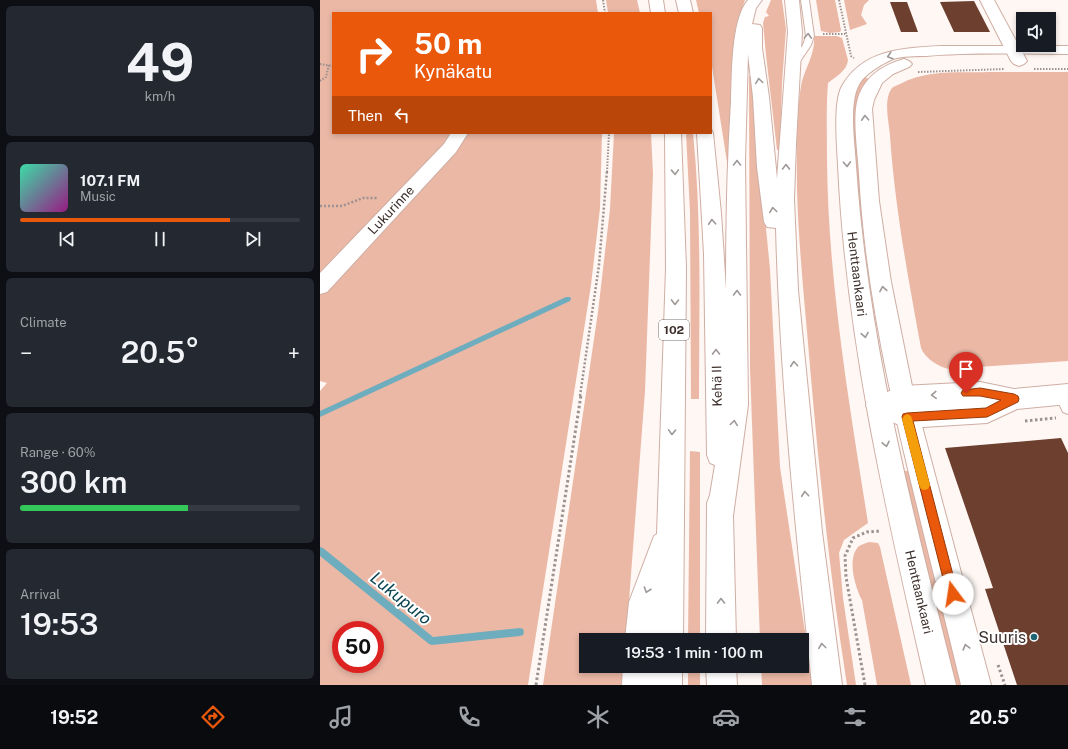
<!DOCTYPE html>
<html lang="en">
<head>
<meta charset="utf-8">
<style>
	body { margin:0; font-family:"Public Sans",sans-serif; background:#242831; color:#f1f3f6; height:100vh; display:flex; flex-direction:column; font-size:15px; white-space:nowrap }
	* { box-sizing:border-box; margin:0 }
	p { font-size:13px; color:#9ea1a6 }
	.icon { flex:none; width:22px; height:22px; fill:none; stroke:currentColor; stroke-width:2; stroke-linecap:round; stroke-linejoin:round }
	.map { position:relative; flex:1; overflow:hidden }
	.details { display:flex; flex-direction:column; gap:6px; padding:6px; background:#0d0f14; width:320px }
	.details>* { flex:none }
	.banner { position:absolute; left:12px; top:12px; width:380px; height:122px; border-radius:0px; box-shadow:0 2px 6px #0003; background:#ea580c; color:#fff; overflow:hidden }
	.fabs { position:absolute; left:696px; top:12px; display:grid; gap:8px }
	.fabs a { display:grid; place-items:center; width:40px; height:40px; border-radius:0px; background:#171b24; box-shadow:0 2px 6px #0003; font-size:20px }
	.speed { position:absolute; left:12px; top:621px; display:flex; gap:8px; font-size:20px; font-weight:700; text-align:center }
	.speed>* { display:grid; place-content:center; width:52px; height:52px; border-radius:50%; background:#171b24; box-shadow:0 2px 6px #0003; line-height:1 }
	.speed .limit { border:6px solid #d22; background:#fff; color:#111 }
	.pin { position:absolute; display:grid; place-items:center; width:34px; height:34px; color:#fff; margin:-41px -17px; border-radius:50% 50% 50% 0; rotate:-45deg; box-shadow:0 0 4px #0007 }
	.pin .icon { rotate:45deg }
	.me { position:absolute; width:44px; margin:-22px; rotate:346deg; stroke-linejoin:round; filter:drop-shadow(0 0 3px #0008) }
	.turn { display:flex; align-items:center; gap:14px; height:84px; padding:0 16px; font-size:18px }
	.turn .icon { width:52px; height:52px; stroke-width:2.5 }
	.turn b { display:block; font-size:28px; line-height:34px }
	.then { display:flex; align-items:center; height:38px; padding:0 16px; background:#0003; gap:8px; font-size:15px }
	.big { font-size:30px; font-weight:600; line-height:1.1 }
	.details .widget { flex:1; display:flex; flex-direction:column; justify-content:center; gap:6px; min-width:0; padding:0 14px; border-radius:6px; background:#242831 }
	.details .dial { align-items:center; gap:0 }
	.dial b { font-size:52px; line-height:1 }
	.song { display:flex; align-items:center; gap:12px }
	.cover { width:48px; height:48px; border-radius:6px; background:linear-gradient(135deg,hsl(160 70% 55%),hsl(310 70% 35%)) }
	.played { height:4px; border-radius:2px; background:linear-gradient(90deg,#ea580c 75%,#363941 75%) }
	.keys { display:flex; justify-content:space-around; direction:ltr }
	.heat { display:flex; justify-content:space-between; align-items:center; font-size:22px; direction:ltr }
	.charge { height:6px; border-radius:3px; background:linear-gradient(90deg,#34c759 60%,#363941 0) }
	.trip { position:absolute; left:259px; top:633px; width:230px; height:40px; border-radius:0px; background:#171b24; box-shadow:0 2px 6px #0003; font-weight:600; line-height:40px; text-align:center }
	.tab-bar { display:flex; height:64px; justify-content:space-around; align-items:center; background:#090b0e; color:#9ea1a6 }
	.tab-bar .icon { width:28px; height:28px }
	.tab-bar .on { color:#ea580c }
	.tab-bar b { font-size:18px; color:#f1f3f6 }
	main { display:flex; flex:1; min-height:0 }
	.map>svg:first-child { display:block }
	.green { fill:#ebb8a6; fill-rule:evenodd }
	.lines { fill:none; stroke-linecap:round; stroke-linejoin:round }
	.stream { fill:#6eadbd; fill-rule:evenodd }
	.building { fill:#6d3f2f }
	.service-casing { stroke:#cfaea3; stroke-width:2 }
	.minor-casing { stroke:#cfaea3; stroke-width:2 }
	.secondary-casing { stroke:#cfaea3; stroke-width:2 }
	.trunk-casing { stroke:#cfaea3; stroke-width:2 }
	.path-far2 { stroke:#9c928f; stroke-width:2; stroke-dasharray:1.5 1.5; stroke-linecap:butt }
	.path-far1 { stroke:#9c928f; stroke-width:2.5; stroke-dasharray:2 2; stroke-linecap:butt }
	.path { stroke:#9c928f; stroke-width:3; stroke-dasharray:2.5 2.5; stroke-linecap:butt }
	.service { fill:#fff; fill-rule:evenodd }
	.minor { fill:#fff; fill-rule:evenodd }
	.secondary { fill:#fff; fill-rule:evenodd }
	.trunk { fill:#fff; fill-rule:evenodd }
	.oneway { stroke:#9e9896 }
	.route { fill:#ea580c; stroke:#983908 }
	.slow { fill:#f59e0b }
	.poi-dot { fill:#1e6574; stroke:#fff; stroke-width:1.5 }
	.labels { text-anchor:middle; dominant-baseline:central; stroke-width:4; stroke-linejoin:round; paint-order:stroke }
	.shield { fill:#fff; stroke:#776e6b; stroke-width:1 }
	.shield-label { font-size:12px; font-weight:bold; fill:#3d302c }
	.street-label { font-size:13px; fill:#3d302c; stroke:#fff }
	.near-poi-label { font-size:16px; fill:#3d302c; stroke:#fff; text-anchor:end }
	.near-water-label { font-size:17px; font-style:italic; fill:#0b4551; stroke:#fff }
</style>
</head>
<body>
<main>
<section class="details">
<div class="widget dial"><b>49</b><p>km/h</p></div>
<div class="widget">
<div class="song"><i class="cover"></i><div><b>107.1 FM</b><p>Music</p></div></div>
<div class="played"></div>
<div class="keys"><svg class="icon" aria-label="previous" viewBox="0 0 24 24"><path d="M18 5L8 12l10 7zM5 5v14"/></svg><svg class="icon" aria-label="pause" viewBox="0 0 24 24"><path d="M8 5v14M16 5v14"/></svg><svg class="icon" aria-label="next" viewBox="0 0 24 24"><path d="M6 5l10 7-10 7zM19 5v14"/></svg></div>
</div>
<div class="widget"><p>Climate</p>
<div class="heat"><a>−</a><b class="big">20.5°</b><a>+</a></div>
</div>
<div class="widget"><p>Range · 60%</p><b class="big">300 km</b><div class="charge"></div></div>
<div class="widget"><p>Arrival</p><b class="big">19:53</b></div>
</section>
<div class="map">
<svg width="748" height="685" viewBox="0 0 748 685">
	<rect width="100%" height="100%" fill="#fef7f4"/>
	<g class="green">
		<path d="M 0,0 L 276,0 L 278,13 L 13,13 L 13,133 L 282,133 L 280,208 L 271,285 L 208,685 L 0,685 L 0,391 L 7,383 L 0,381 ZM 21,630 L 55,630 L 55,664 L 21,664 Z"/>
		<path d="M 286,0 L 317,0 L 320,13 L 288,13 Z"/>
		<path d="M 376,0 L 425,0 L 416,26 L 413,63 L 410,161 L 407,162 L 391,60 L 391,13 L 379,13 Z"/>
		<path d="M 451,0 L 462,0 L 466,29 L 462,83 L 460,150 L 457,150 L 446,55 L 443,23 L 445,17 L 449,16 L 446,12 Z"/>
		<path d="M 496,0 L 515,0 L 521,30 L 520,32 L 510,33 L 501,31 Z"/>
		<path d="M 524,0 L 549,0 L 544,5 L 541,15 L 547,24 L 530,30 Z"/>
		<path d="M 494,36 L 517,36 L 522,38 L 528,60 C 527,71 515,77 508,83 C 506,108 507,134 507,159 C 508,281 529,402 548,523 L 524,540 L 519,553 L 523,598 L 536,685 L 527,685 C 511,583 500,481 491,378 C 486,316 479,254 477,191 C 477,157 475,121 481,86 C 484,69 496,54 494,36 Z"/>
		<path d="M 669,72 L 748,72 L 748,361 L 629,369 C 618,367 605,358 601,348 C 588,277 575,208 570,136 C 569,122 563,100 572,88 C 574,86 578,85 580,84 C 607,69 639,73 669,72 Z"/>
		<path d="M 429,76 L 431,76 L 450,269 L 460,467 L 493,685 L 442,685 L 441,666 L 482,666 L 482,640 L 440,640 L 430,369 Z"/>
		<path d="M 543,77 L 549,79 L 547,227 L 540,227 L 534,138 L 533,102 L 536,89 Z"/>
		<path d="M 294,133 L 331,133 L 333,174 L 325,391 L 306,640 L 266,640 L 266,666 L 304,666 L 301,685 L 223,685 L 278,312 L 290,209 Z"/>
		<path d="M 366,133 L 373,133 C 382,221 379,311 379,399 L 371,399 L 370,212 Z"/>
		<path d="M 370,451 L 380,452 L 380,640 L 368,640 Z"/>
		<path d="M 580,471 L 590,471 L 644,685 L 632,685 Z"/>
		<path d="M 549,542 L 558,543 L 560,547 L 591,685 L 557,685 L 542,600 C 535,587 527,559 538,547 C 540,545 546,543 549,542 Z"/>
		<rect x="368" y="666" width="12" height="19"/>
	</g>
	<g class="lines">
		<g class="stream">
			<path d="M 246,297 L 250,297 L 251,299 L 250,301 L 0,417 L 0,411 Z"/>
			<path d="M 0,547 L 3,548 L 113,637 L 200,628 L 203,629 L 204,632 L 203,635 L 200,636 L 112,645 L 109,644 L 0,556 Z"/>
		</g>
	</g>
	<g class="building">
		<path d="M 654,1 L 670,32 L 634,32 L 620,2 Z"/>
		<path d="M 570,2 L 587,2 L 598,32 L 581,32 Z"/>
		<path d="M 741,438 L 748,453 L 748,685 L 697,685 L 665,589 L 673,588 L 625,448 Z"/>
	</g>
	<g class="lines">
		<g class="service-casing">
			<g id="service">
				<path d="M 481,0 L 489,0 L 494,36 L 491,45 L 475,69 L 472,70 L 468,67 L 483,45 L 486,36 Z"/>
				<path d="M 741,389 L 745,391 L 748,396 L 748,414 L 743,412 L 735,395 L 737,391 Z"/>
			</g>
		</g>
		<g class="minor-casing">
			<g id="minor">
				<path d="M 660,0 L 674,0 L 707,61 L 704,64 L 699,66 L 694,64 L 691,61 Z"/>
				<path d="M 131,133 L 148,133 L 136,152 L 7,292 L 0,294 L 0,273 L 124,144 Z"/>
				<path d="M 660,382 L 694,389 L 748,384 L 748,404 L 697,409 L 667,423 L 587,428 L 562,418 L 561,416 L 558,417 L 550,413 L 546,406 L 550,399 L 582,386 Z"/>
			</g>
		</g>
		<g class="secondary-casing">
			<g id="secondary">
				<path d="M 621,46 L 748,46 L 748,54 C 701,54 653,52 606,56 C 596,56 583,56 573,59 C 562,64 550,71 542,80 C 527,98 535,143 536,166 C 548,342 593,514 636,685 L 606,685 C 567,514 526,341 518,165 C 517,145 513,102 522,86 C 543,49 584,48 621,46 Z"/>
				<path d="M 584,59 L 589,61 L 592,64 L 589,67 L 573,74 L 562,83 L 554,100 L 552,109 L 559,201 L 571,282 L 594,396 L 671,685 L 641,685 C 626,623 610,560 595,498 C 569,392 545,284 539,174 C 538,153 532,117 538,98 C 545,76 563,65 584,59 Z"/>
			</g>
		</g>
		<g class="trunk-casing">
			<g id="trunk">
				<path d="M 329,0 L 343,0 L 345,13 L 331,13 Z"/>
				<path d="M 356,0 L 370,0 L 373,13 L 359,13 Z"/>
				<path d="M 428,0 L 442,0 L 436,8 L 432,24 L 440,25 L 442,28 L 442,48 L 449,97 L 457,179 L 468,32 L 465,0 L 479,0 L 482,32 L 476,144 L 474,199 L 478,290 L 502,532 L 522,685 L 492,685 C 476,533 460,381 456,228 L 447,227 L 444,222 L 437,167 L 433,97 L 428,54 L 425,161 L 428,405 L 413,516 L 416,640 L 386,640 L 387,503 L 390,495 L 395,465 L 390,463 L 387,455 L 384,254 L 377,133 L 391,133 L 391,129 L 393,133 L 401,213 L 406,290 C 406,227 407,164 411,101 C 412,75 411,19 428,0 Z"/>
				<path d="M 345,133 L 361,133 L 366,268 L 363,640 L 305,640 L 309,602 L 334,536 L 337,534 L 346,268 Z"/>
				<path d="M 303,666 L 362,666 L 362,685 L 302,685 Z"/>
				<path d="M 386,666 L 416,666 L 417,685 L 387,685 Z"/>
			</g>
		</g>
		<g class="path-far2">
			<path d="M 283,0 L 285,13"/>
			<path d="M 519,0 L 531,56 L 534,58"/>
			<path d="M 503,34 L 525,34"/>
			<path d="M 0,64 L 13,66"/>
			<path d="M 714,69 L 748,69"/>
			<path d="M 598,72 L 685,69"/>
			<path d="M 0,81 L 6,77 L 9,64"/>
			<path d="M 287,172 L 289,133"/>
		</g>
		<g class="path-far1">
			<path d="M 0,206 L 22,206 L 43,198 L 58,198"/>
			<path d="M 260,396 L 279,265 L 287,171"/>
		</g>
		<g class="path">
			<path d="M 705,421 L 736,418"/>
			<path d="M 678,665 L 685,685"/>
			<path d="M 216,685 L 261,395"/>
			<path d="M 545,685 L 526,577 L 525,556 L 533,538 L 547,532 L 561,531"/>
		</g>
		<use href="#service" class="service"/>
		<use href="#minor" class="minor"/>
		<use href="#secondary" class="secondary"/>
		<use href="#trunk" class="trunk"/>
	</g>
	<defs><path id="oneway-chevron" d="M-2-3.5L2.5 0L-2 3.5" fill="none" stroke-width="1.6" stroke-linecap="round" stroke-linejoin="round"/></defs>
	<g class="oneway">
		<use href="#oneway-chevron" transform="translate(488 36) rotate(-87)"/>
		<use href="#oneway-chevron" transform="translate(570 56) rotate(163)"/>
		<use href="#oneway-chevron" transform="translate(439 81) rotate(-98)"/>
		<use href="#oneway-chevron" transform="translate(545 118) rotate(-93)"/>
		<use href="#oneway-chevron" transform="translate(417 163) rotate(-90)"/>
		<use href="#oneway-chevron" transform="translate(527 164) rotate(87)"/>
		<use href="#oneway-chevron" transform="translate(466 167) rotate(-89)"/>
		<use href="#oneway-chevron" transform="translate(355 172) rotate(88)"/>
		<use href="#oneway-chevron" transform="translate(453 210) rotate(-98)"/>
		<use href="#oneway-chevron" transform="translate(392 222) rotate(-93)"/>
		<use href="#oneway-chevron" transform="translate(563 289) rotate(-100)"/>
		<use href="#oneway-chevron" transform="translate(417 293) rotate(-90)"/>
		<use href="#oneway-chevron" transform="translate(355 302) rotate(91)"/>
		<use href="#oneway-chevron" transform="translate(545 335) rotate(80)"/>
		<use href="#oneway-chevron" transform="translate(396 352) rotate(-91)"/>
		<use href="#oneway-chevron" transform="translate(474 364) rotate(-95)"/>
		<use href="#oneway-chevron" transform="translate(614 395) rotate(177)"/>
		<use href="#oneway-chevron" transform="translate(414 423) rotate(-82)"/>
		<use href="#oneway-chevron" transform="translate(352 432) rotate(92)"/>
		<use href="#oneway-chevron" transform="translate(566 444) rotate(78)"/>
		<use href="#oneway-chevron" transform="translate(485 494) rotate(-95)"/>
		<use href="#oneway-chevron" transform="translate(327 590) rotate(109)"/>
		<use href="#oneway-chevron" transform="translate(401 601) rotate(-91)"/>
		<use href="#oneway-chevron" transform="translate(502 646) rotate(-97)"/>
		<use href="#oneway-chevron" transform="translate(646 647) rotate(-105)"/>
	</g>
	<path class="route" d="M 660,388 L 694,394 L 698,396 L 699,399 L 698,402 L 667,417 L 593,421 L 638,594 L 637,598 L 633,600 L 629,598 L 627,594 L 582,417 L 583,414 L 587,413 L 666,408 L 681,400 L 660,396 L 643,396 L 641,393 L 643,390 Z"/>
	<path class="slow" d="M 587,414 L 591,416 L 592,419 L 610,485 L 608,489 L 604,490 L 601,489 L 599,485 L 582,419 L 584,416 Z"/>
	<circle class="poi-dot" cx="714" cy="637" r="4"/>
	<g class="labels">
		<rect class="shield" x="339" y="320" width="30" height="20" rx="3"/>
		<g class="shield-label">
			<text x="354" y="330">102</text>
		</g>
		<g class="street-label">
			<text transform="translate(71 210) rotate(-47)">Lukurinne</text>
			<text transform="translate(537 274) rotate(83)">Henttaankaari</text>
			<text transform="translate(397 386) rotate(-91)">Kehä II</text>
			<text transform="translate(599 592) rotate(77)">Henttaankaari</text>
		</g>
		<g class="near-poi-label">
			<text x="706" y="637">Suuris</text>
		</g>
		<g class="near-water-label">
			<text transform="translate(81 598) rotate(39)">Lukupuro</text>
		</g>
	</g>
</svg>
<div class="fabs">
<a><svg class="icon" aria-label="sound" viewBox="0 0 24 24"><path d="M4 9h4l5-4v14l-5-4H4zM17 9q2 3 0 6"/></svg></a>
</div>
<div class="speed"><div class="limit">50</div></div>
<div class="pin" style="left:646px;top:393px;background:#d93025"><svg class="icon" aria-label="arrive" viewBox="0 0 24 24"><path d="M6 21V4h12l-3 4 3 4H6"/></svg></div>
<svg class="me" style="left:633px;top:594px" viewBox="-20 -20 40 40"><circle r="19" fill="#fff"/><path d="M0-13L10 11 0 6-10 11z" fill="#ea580c"/></svg>
<div class="trip">19:53 · 1 min · 100 m</div>
<div class="banner">
<div class="turn"><svg class="icon" aria-label="right" viewBox="0 0 24 24"><path d="M7 20v-9h11M14 6l5 5-5 5"/></svg><div><b>50 m</b>Kynäkatu</div></div>
<div class="then">Then<svg class="icon" aria-label="left" viewBox="0 0 24 24"><path d="M17 20v-9H6M10 6l-5 5 5 5"/></svg></div>
</div>
</div>
</main>
<nav class="tab-bar">
<b>19:52</b>
<svg class="icon on" aria-label="directions" viewBox="0 0 24 24"><path d="M12 3l9 9-9 9-9-9zM9 14v-3h6M13 9l2 2-2 2"/></svg>
<svg class="icon" aria-label="music" viewBox="0 0 24 24"><path d="M9 18V5l10-2v13"/><circle cx="6" cy="18" r="3"/><circle cx="16" cy="16" r="3"/></svg>
<svg class="icon" aria-label="phone" viewBox="0 0 24 24"><path d="M5 4h4l2 5-3 2q2 4 5 5l2-3 5 2v4C11 20 4 13 5 4z"/></svg>
<svg class="icon" aria-label="climate" viewBox="0 0 24 24"><path d="M12 3v18M4 7l16 10M4 17L20 7"/></svg>
<svg class="icon" aria-label="car" viewBox="0 0 24 24"><path d="M5 17H2v-5l4-1 3-4h7l3 4 3 1v5h-3M9 17h6M6 11h13"/><circle cx="7" cy="17" r="2"/><circle cx="17" cy="17" r="2"/></svg>
<svg class="icon" aria-label="filters" viewBox="0 0 24 24"><path d="M4 7h16M4 17h16"/><circle cx="9" cy="7" r="2"/><circle cx="15" cy="17" r="2"/></svg>
<b>20.5°</b>
</nav>
</body>
</html>
